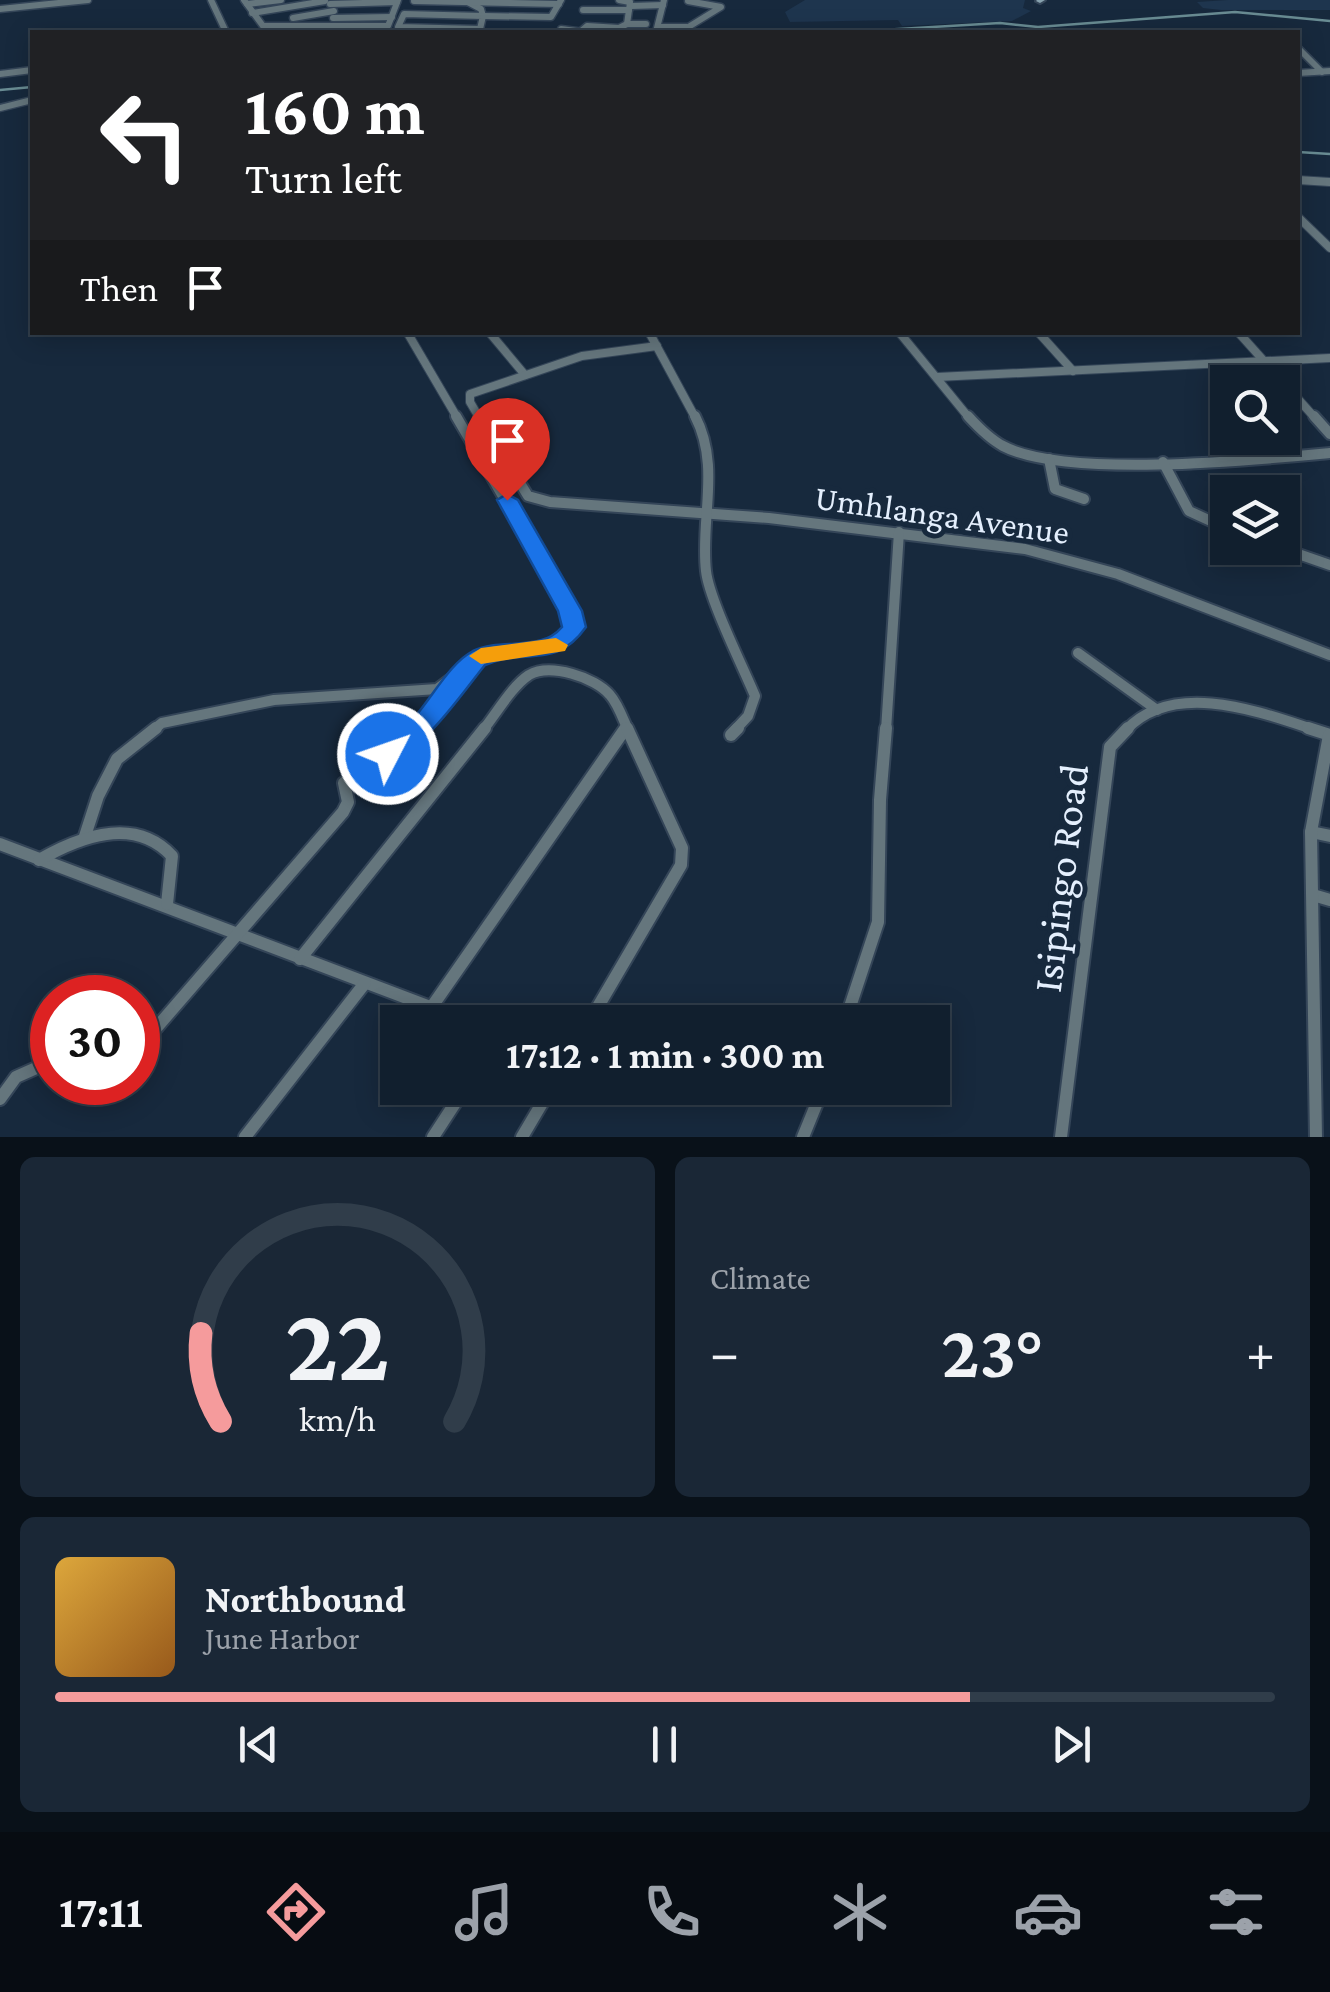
<!DOCTYPE html>
<html lang="en">
<head>
<meta charset="utf-8">
<style>
	body { margin:0; font-family:"Crimson Pro",serif; background:#1a2736; color:#f1f3f6; height:100vh; display:flex; flex-direction:column; font-size:38px; white-space:nowrap }
	* { box-sizing:border-box; margin:0 }
	p { font-size:32px; color:#9ca2aa }
	.icon { flex:none; width:55px; height:55px; fill:none; stroke:currentColor; stroke-width:2; stroke-linecap:round; stroke-linejoin:round }
	.map { position:relative; height:1137px; overflow:hidden }
	.drawer { display:flex; flex-direction:column; gap:20px; padding:20px; background:#091119; flex:1 }
	.drawer>* { flex:none }
	.hud { position:absolute; left:30px; top:30px; width:1270px; height:305px; border-radius:0px; box-shadow:0 5px 25px #0003,0 0 0 2px #303d4a; background:#202124; color:#fff; overflow:hidden }
	.controls { position:absolute; left:1210px; top:365px; display:grid; gap:20px }
	.controls a { display:grid; place-items:center; width:90px; height:90px; border-radius:0px; background:#111f2e; box-shadow:0 5px 25px #0003,0 0 0 2px #303d4a; font-size:50px }
	.speed { position:absolute; left:30px; top:975px; display:flex; gap:20px; font-size:50px; font-weight:700; text-align:center }
	.speed>* { display:grid; place-content:center; width:130px; height:130px; border-radius:50%; background:#111f2e; box-shadow:0 5px 25px #0003,0 0 0 2px #303d4a; line-height:1 }
	.speed .limit { border:15px solid #d22; background:#fff; color:#111 }
	.pin { position:absolute; display:grid; place-items:center; width:85px; height:85px; color:#fff; margin:-102px -42px; border-radius:50% 50% 50% 0; rotate:-45deg; box-shadow:0 0 10px #0007 }
	.pin .icon { rotate:45deg }
	.me { position:absolute; width:110px; margin:-55px; rotate:49deg; stroke-linejoin:round; filter:drop-shadow(0 0 8px #0008) }
	.turn { display:flex; align-items:center; gap:35px; height:210px; padding:0 50px; font-size:45px }
	.turn .icon { width:130px; height:130px; stroke-width:2.5 }
	.turn b { display:block; font-size:70px; line-height:85px }
	.then { display:flex; align-items:center; height:95px; padding:0 50px; background:#0003; gap:20px; font-size:38px }
	.big { font-size:75px; font-weight:700; line-height:1.1 }
	.drawer .widget { flex:1; display:flex; flex-direction:column; justify-content:center; gap:15px; min-width:0; padding:0 35px; border-radius:15px; background:#1a2736 }
	.drawer .dial { align-items:center; gap:0 }
	.dial svg { height:260px; overflow:visible; fill:none; stroke:#303d4a; stroke-width:7; stroke-linecap:round; text-anchor:middle }
	.dial text { fill:#f1f3f6; stroke:none }
	.song { display:flex; align-items:center; gap:30px }
	.cover { width:120px; height:120px; border-radius:15px; background:linear-gradient(135deg,hsl(40 70% 55%),hsl(30 70% 35%)) }
	.played { height:10px; border-radius:5px; background:linear-gradient(90deg,#f59b9c 75%,#303d4a 75%) }
	.keys { display:flex; justify-content:space-around; direction:ltr }
	.heat { display:flex; justify-content:space-between; align-items:center; font-size:55px; direction:ltr }
	.drawer .tiles { flex:1; display:grid; gap:20px; grid-template-columns:1fr 1fr }
	.widget:last-child { grid-column:span 2 }
	.trip { position:absolute; left:380px; top:1005px; width:570px; height:100px; border-radius:0px; background:#111f2e; box-shadow:0 5px 25px #0003,0 0 0 2px #303d4a; font-weight:700; line-height:100px; text-align:center }
	.tabs { display:flex; height:160px; justify-content:space-around; align-items:center; background:#070c12; color:#9ca2aa }
	.tabs .icon { width:70px; height:70px }
	.tabs .selected { color:#f59b9c }
	.tabs b { font-size:45px; color:#f1f3f6 }
	.map>svg:first-child { display:block }
	.built { fill:#1e354e }
	.lines { fill:none; stroke-linecap:round; stroke-linejoin:round }
	.stream { stroke:#698c93; stroke-width:2.5 }
	.street-far3-casing { stroke:#344558; stroke-width:9 }
	.street-far2-casing { stroke:#344558; stroke-width:10 }
	.street-far1-casing { stroke:#344558; stroke-width:14 }
	.street-casing { stroke:#344558; stroke-width:16 }
	.secondary-casing { stroke:#344558; stroke-width:4 }
	.street-far3 { stroke:#65767d; stroke-width:6 }
	.street-far2 { stroke:#65767d; stroke-width:8 }
	.street-far1 { stroke:#65767d; stroke-width:10 }
	.street { stroke:#65767d; stroke-width:12 }
	.secondary { fill:#87a2ae; fill-rule:evenodd }
	.route { fill:#1a73e8; stroke:#114b97; stroke-width:2.5 }
	.slow { fill:#f59e0b }
	.labels { text-anchor:middle; dominant-baseline:central; stroke-width:10; stroke-linejoin:round; paint-order:stroke }
	.street-label { font-size:35px; fill:#e4effd; stroke:#17293d }
	.near-street-label { font-size:42px; fill:#e4effd; stroke:#17293d }
</style>
</head>
<body>
<div class="map">
<svg width="1330" height="1137" viewBox="0 0 1330 1137">
	<rect width="100%" height="100%" fill="#17293d"/>
	<g class="built">
		<path d="M 805,0 L 1025,0 L 1023,8 L 1031,11 L 1012,21 L 902,26 L 898,20 L 790,22 L 785,12 Z"/>
		<path d="M 1228,0 L 1330,0 L 1330,10 L 1221,10 L 1203,8 L 1197,2 Z"/>
	</g>
	<g class="lines">
		<g class="stream">
			<path d="M 848,32 L 1000,23 L 1038,27 L 1235,12 L 1330,21"/>
			<path d="M 0,90 L 32,87"/>
			<path d="M 1298,152 L 1330,154"/>
		</g>
		<g class="street-far3-casing">
			<g id="street-far3">
				<path d="M 211,0 L 226,32"/>
				<path d="M 244,0 L 263,26 L 388,26 L 398,0"/>
				<path d="M 464,0 L 481,9 L 483,16"/>
				<path d="M 619,0 L 630,2 L 629,10"/>
				<path d="M 414,1 L 559,4"/>
				<path d="M 688,1 L 721,7 L 690,26"/>
				<path d="M 247,4 L 281,0"/>
				<path d="M 330,4 L 397,2"/>
				<path d="M 631,6 L 663,5"/>
				<path d="M 0,9 L 88,0"/>
				<path d="M 583,10 L 629,10 L 627,24 L 646,24"/>
				<path d="M 252,13 L 325,1"/>
				<path d="M 404,14 L 483,16 L 480,29 L 398,27 Z"/>
				<path d="M 483,16 L 551,17 L 561,0"/>
				<path d="M 293,18 L 334,11"/>
				<path d="M 333,18 L 392,17"/>
				<path d="M 658,27 L 687,27"/>
				<path d="M 561,29 L 584,32"/>
				<path d="M 580,32 L 587,26 L 619,28 L 627,24"/>
				<path d="M 656,32 L 664,0"/>
				<path d="M 1298,48 L 1322,72"/>
				<path d="M 1298,73 L 1330,71"/>
				<path d="M 0,74 L 32,70"/>
				<path d="M 0,108 L 32,100"/>
				<path d="M 1298,180 L 1329,182"/>
			</g>
		</g>
		<g class="street-far2-casing">
			<g id="street-far2">
				<path d="M 1298,180 L 1330,182"/>
				<path d="M 1298,217 L 1330,248"/>
				<path d="M 407,332 L 458,419"/>
				<path d="M 489,332 L 525,375"/>
				<path d="M 649,332 L 696,419"/>
				<path d="M 899,332 L 970,419"/>
				<path d="M 1038,332 L 1073,371"/>
				<path d="M 1238,332 L 1316,419"/>
				<path d="M 937,377 L 1330,358"/>
				<path d="M 480,419 L 470,402 L 470,394 L 582,356 L 657,346"/>
			</g>
		</g>
		<g class="street-far1-casing">
			<g id="street-far1">
				<path d="M 479,416 L 528,496 L 550,502 L 769,518 L 1025,549 L 1118,574 L 1330,655"/>
				<path d="M 695,416 C 721,466 700,519 706,571 C 709,599 743,667 755,696 L 748,716 L 735,730"/>
				<path d="M 968,416 C 978,427 990,439 1003,446 C 1065,479 1256,460 1330,453"/>
				<path d="M 1314,416 L 1330,434"/>
				<path d="M 1049,459 L 1055,489 L 1084,499"/>
				<path d="M 1163,462 L 1189,511 L 1228,529"/>
				<path d="M 1281,548 L 1330,565"/>
				<path d="M 1078,653 L 1157,710"/>
				<path d="M 153,730 L 162,723 L 274,700 L 437,689 L 481,656 L 556,644 L 575,624 L 570,611 L 456,416"/>
				<path d="M 415,730 L 456,684"/>
				<path d="M 483,730 C 496,714 512,686 529,675 C 550,663 595,677 610,695 C 618,704 623,719 628,730"/>
				<path d="M 886,730 L 899,532"/>
				<path d="M 1126,730 C 1174,679 1260,712 1315,730"/>
			</g>
		</g>
		<g class="street-casing">
			<g id="street">
				<path d="M 1308,728 L 1330,735"/>
				<path d="M 731,735 L 738,728"/>
				<path d="M 1311,832 L 1330,836"/>
				<path d="M 85,836 L 98,796 L 117,759 L 156,728"/>
				<path d="M 0,844 L 470,1022"/>
				<path d="M 39,860 C 79,837 134,815 172,856 L 167,904"/>
				<path d="M 1313,895 L 1330,900"/>
				<path d="M 300,959 L 485,728"/>
				<path d="M 431,1008 L 625,729"/>
				<path d="M 589,1022 L 681,865 L 682,848 L 627,728"/>
				<path d="M 845,1022 L 878,922 L 880,800 L 886,728"/>
				<path d="M 138,1043 L 151,1034 L 343,812 L 348,802 L 344,783 L 405,741 L 417,728"/>
				<path d="M 0,1099 L 16,1077 L 52,1061"/>
				<path d="M 245,1137 L 365,983"/>
				<path d="M 433,1137 L 465,1088"/>
				<path d="M 522,1137 L 551,1088"/>
				<path d="M 803,1137 L 823,1088"/>
				<path d="M 1061,1137 L 1110,747 L 1128,728"/>
				<path d="M 1316,1137 L 1311,832 L 1329,735"/>
			</g>
		</g>
		<g class="secondary-casing">
			<path id="secondary" d="M 1045,0 L 1040,3 L 1036,1 L 1037,0 Z"/>
		</g>
		<use href="#street-far3" class="street-far3"/>
		<use href="#street-far2" class="street-far2"/>
		<use href="#street-far1" class="street-far1"/>
		<use href="#street" class="street"/>
		<use href="#secondary" class="secondary"/>
	</g>
	<path class="route" d="M 507,494 L 518,500 L 582,611 L 586,627 C 555,671 525,647 485,665 C 465,689 412,769 379,760 L 375,754 C 383,740 399,733 410,722 C 430,702 448,664 473,651 C 502,637 540,653 562,627 L 558,611 L 497,500 Z"/>
	<path class="slow" d="M 556,638 L 568,645 L 565,651 L 481,664 L 469,656 L 481,648 Z"/>
	<g class="labels">
		<g class="street-label">
			<text transform="translate(942 515) rotate(8)">Umhlanga Avenue</text>
		</g>
		<g class="near-street-label">
			<text transform="translate(1060 878) rotate(-83)">Isipingo Road</text>
		</g>
	</g>
</svg>
<div class="controls">
<a><svg class="icon" aria-label="search" viewBox="0 0 24 24"><circle cx="10" cy="10" r="6"/><path d="M15 15l6 6"/></svg></a>
<a><svg class="icon" aria-label="layers" viewBox="0 0 24 24"><path d="M12 4l9 5-9 5-9-5zM3 14l9 5 9-5"/></svg></a>
</div>
<div class="speed"><div class="limit">30</div></div>
<div class="pin" style="left:507px;top:500px;background:#d93025"><svg class="icon" aria-label="arrive" viewBox="0 0 24 24"><path d="M6 21V4h12l-3 4 3 4H6"/></svg></div>
<svg class="me" style="left:388px;top:754px" viewBox="-20 -20 40 40"><circle r="17" fill="#1a73e8" stroke="#fff" stroke-width="3"/><path d="M0-11L8 9 0 5-8 9z" fill="#fff"/></svg>
<div class="trip">17:12 · 1 min · 300 m</div>
<div class="hud">
<div class="turn"><svg class="icon" aria-label="left" viewBox="0 0 24 24"><path d="M17 20v-9H6M10 6l-5 5 5 5"/></svg><div><b>160 m</b>Turn left</div></div>
<div class="then">Then<svg class="icon" aria-label="arrive" viewBox="0 0 24 24"><path d="M6 21V4h12l-3 4 3 4H6"/></svg></div>
</div>
</div>
<section class="drawer">
<div class="tiles">
<div class="widget dial"><svg viewBox="0 0 100 80">
<path d="M14 69A42 42 0 1 1 86 69"/>
<path d="M14 69A42 42 0 0 1 8 42" stroke="#f59b9c"/>
<text x="50" y="56" font-size="32" font-weight="700">22</text>
<text x="50" y="72" font-size="11">km/h</text>
</svg></div>
<div class="widget"><p>Climate</p>
<div class="heat"><a>−</a><b class="big">23°</b><a>+</a></div>
</div>
<div class="widget">
<div class="song"><i class="cover"></i><div><b>Northbound</b><p>June Harbor</p></div></div>
<div class="played"></div>
<div class="keys"><svg class="icon" aria-label="previous" viewBox="0 0 24 24"><path d="M18 5L8 12l10 7zM5 5v14"/></svg><svg class="icon" aria-label="pause" viewBox="0 0 24 24"><path d="M8 5v14M16 5v14"/></svg><svg class="icon" aria-label="next" viewBox="0 0 24 24"><path d="M6 5l10 7-10 7zM19 5v14"/></svg></div>
</div>
</div>
</section>
<nav class="tabs">
<b>17:11</b>
<svg class="icon selected" aria-label="directions" viewBox="0 0 24 24"><path d="M12 3l9 9-9 9-9-9zM9 14v-3h6M13 9l2 2-2 2"/></svg>
<svg class="icon" aria-label="music" viewBox="0 0 24 24"><path d="M9 18V5l10-2v13"/><circle cx="6" cy="18" r="3"/><circle cx="16" cy="16" r="3"/></svg>
<svg class="icon" aria-label="phone" viewBox="0 0 24 24"><path d="M5 4h4l2 5-3 2q2 4 5 5l2-3 5 2v4C11 20 4 13 5 4z"/></svg>
<svg class="icon" aria-label="climate" viewBox="0 0 24 24"><path d="M12 3v18M4 7l16 10M4 17L20 7"/></svg>
<svg class="icon" aria-label="car" viewBox="0 0 24 24"><path d="M5 17H2v-5l4-1 3-4h7l3 4 3 1v5h-3M9 17h6M6 11h13"/><circle cx="7" cy="17" r="2"/><circle cx="17" cy="17" r="2"/></svg>
<svg class="icon" aria-label="filters" viewBox="0 0 24 24"><path d="M4 7h16M4 17h16"/><circle cx="9" cy="7" r="2"/><circle cx="15" cy="17" r="2"/></svg>
</nav>
</body>
</html>
